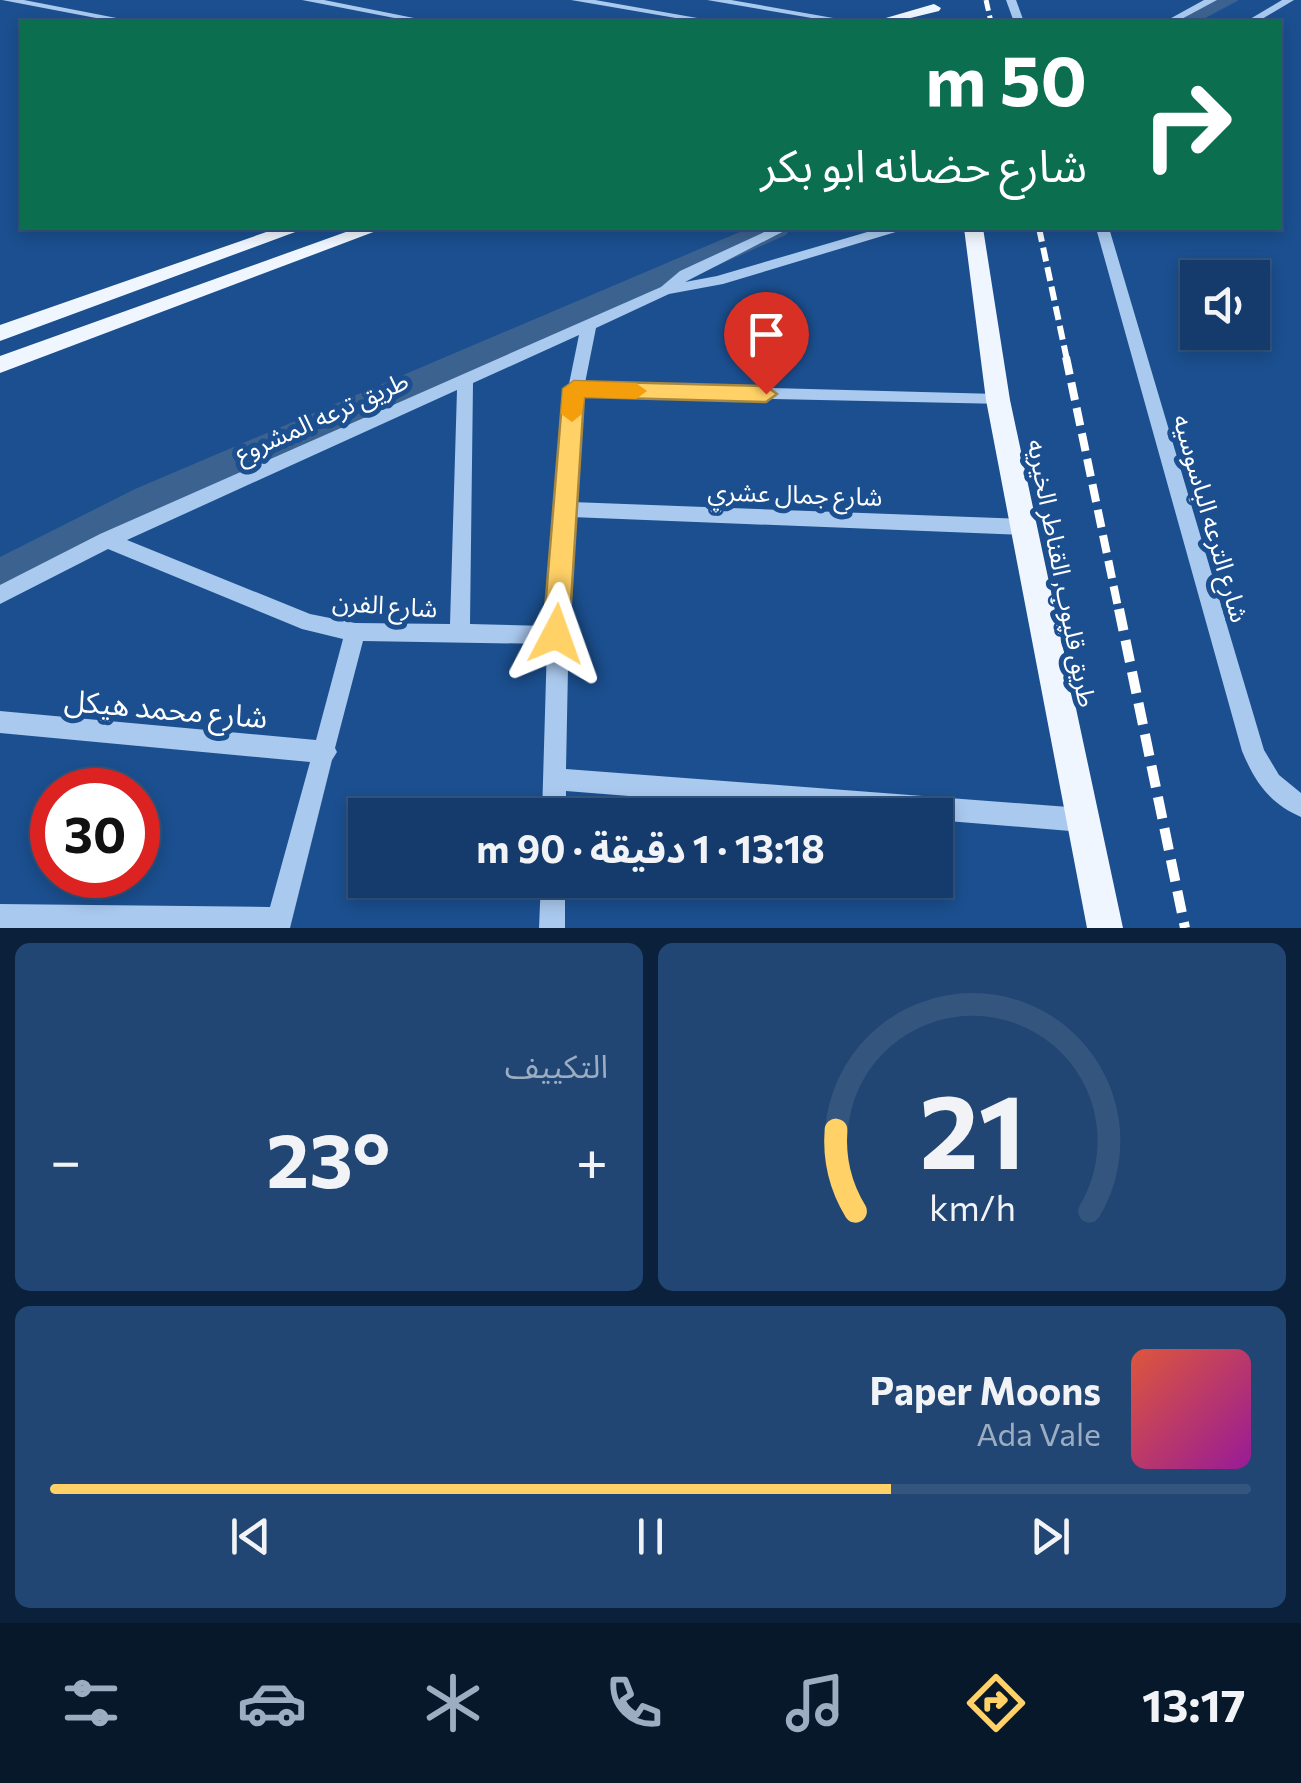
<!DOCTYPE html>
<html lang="ar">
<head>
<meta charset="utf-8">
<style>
	body { margin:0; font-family:Commissioner,"Noto Sans Arabic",sans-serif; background:#214673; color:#f1f3f6; direction:rtl; height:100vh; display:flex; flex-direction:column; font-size:38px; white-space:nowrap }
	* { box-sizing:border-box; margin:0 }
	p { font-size:32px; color:#9dadc1 }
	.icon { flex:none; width:55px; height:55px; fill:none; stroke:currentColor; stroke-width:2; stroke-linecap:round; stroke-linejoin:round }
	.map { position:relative; height:928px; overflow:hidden; direction:ltr }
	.panel { display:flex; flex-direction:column; gap:15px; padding:15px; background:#0b203b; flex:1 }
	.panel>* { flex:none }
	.hud { position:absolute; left:20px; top:20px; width:1262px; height:210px; border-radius:0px; box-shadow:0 5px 15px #0003,0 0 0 2px #33557e; direction:rtl; background:#0b6e4f; color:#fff; overflow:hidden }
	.fabs { position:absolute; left:1180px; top:260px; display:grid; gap:20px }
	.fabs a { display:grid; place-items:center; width:90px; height:90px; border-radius:0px; background:#143b6b; box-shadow:0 5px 15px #0003,0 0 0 2px #33557e; font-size:50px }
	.speed { position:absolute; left:30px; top:768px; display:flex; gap:20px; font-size:50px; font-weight:700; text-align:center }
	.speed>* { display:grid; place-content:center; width:130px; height:130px; border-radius:50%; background:#143b6b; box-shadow:0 5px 15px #0003,0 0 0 2px #33557e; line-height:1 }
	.speed .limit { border:15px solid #d22; background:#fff; color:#111 }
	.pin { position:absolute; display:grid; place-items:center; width:85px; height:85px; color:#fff; margin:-102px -42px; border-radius:50% 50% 50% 0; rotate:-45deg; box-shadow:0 0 10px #0007 }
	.pin .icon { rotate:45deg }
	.me { position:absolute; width:110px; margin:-55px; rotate:4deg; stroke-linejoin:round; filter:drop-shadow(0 0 8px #0008) }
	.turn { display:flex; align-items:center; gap:35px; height:210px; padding:0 30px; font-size:45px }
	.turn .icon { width:130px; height:130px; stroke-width:2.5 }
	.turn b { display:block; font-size:70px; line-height:85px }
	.big { font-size:75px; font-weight:700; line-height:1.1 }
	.panel .card { flex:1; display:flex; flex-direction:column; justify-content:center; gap:15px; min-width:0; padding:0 35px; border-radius:15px; background:#214673 }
	.panel .dial { align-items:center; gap:0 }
	.dial svg { height:260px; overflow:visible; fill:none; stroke:#33557e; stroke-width:7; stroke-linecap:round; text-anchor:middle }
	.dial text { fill:#f1f3f6; stroke:none }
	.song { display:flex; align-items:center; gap:30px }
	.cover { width:120px; height:120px; border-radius:15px; background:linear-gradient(135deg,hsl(10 70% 55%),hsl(300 70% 35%)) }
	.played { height:10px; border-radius:5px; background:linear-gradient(90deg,#ffd166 70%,#33557e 70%) }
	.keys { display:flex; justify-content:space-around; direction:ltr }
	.heat { display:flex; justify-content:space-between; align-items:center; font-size:55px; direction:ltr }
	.panel .tiles { flex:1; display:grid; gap:15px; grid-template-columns:1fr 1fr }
	.card:last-child { grid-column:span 2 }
	.trip { position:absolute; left:348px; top:798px; width:605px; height:100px; border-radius:0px; background:#143b6b; box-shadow:0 5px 15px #0003,0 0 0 2px #33557e; font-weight:700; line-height:100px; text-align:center; direction:rtl }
	.menu { display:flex; height:160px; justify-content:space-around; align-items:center; background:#08182b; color:#9dadc1 }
	.menu .icon { width:70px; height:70px }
	.menu .selected { color:#ffd166 }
	.menu b { font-size:45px; color:#f1f3f6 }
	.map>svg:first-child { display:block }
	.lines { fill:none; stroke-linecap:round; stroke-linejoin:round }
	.canal { fill:#3c6290; fill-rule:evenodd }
	.minor { fill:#a9c9ee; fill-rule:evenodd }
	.major { fill:#f0f6ff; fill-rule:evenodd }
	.rail-far3 { stroke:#fff; stroke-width:5; stroke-dasharray:11 5; stroke-linecap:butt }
	.rail-far2 { stroke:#fff; stroke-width:6; stroke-dasharray:14 6; stroke-linecap:butt }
	.rail-far1 { stroke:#fff; stroke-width:8; stroke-dasharray:18 8; stroke-linecap:butt }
	.rail { stroke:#fff; stroke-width:10; stroke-dasharray:22 10; stroke-linecap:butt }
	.route { fill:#ffd166; stroke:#a68842; stroke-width:2.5 }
	.slow { fill:#f59e0b }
	.labels { text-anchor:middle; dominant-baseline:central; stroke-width:10; stroke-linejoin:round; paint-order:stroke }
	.street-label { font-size:25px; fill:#fff; stroke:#1b4f8f }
	.near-street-label { font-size:30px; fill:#fff; stroke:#1b4f8f }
</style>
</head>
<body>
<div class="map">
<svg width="1301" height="928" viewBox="0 0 1301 928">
	<rect width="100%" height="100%" fill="#1b4f8f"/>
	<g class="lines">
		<g class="canal">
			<path d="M 1209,0 L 1239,0 L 1198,22 L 1168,22 Z"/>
			<path d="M 749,228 L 791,228 L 786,235 L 165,513 L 0,597 L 0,557 L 135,489 Z"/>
		</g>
		<g class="minor">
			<path d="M 2,0 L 24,0 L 137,22 L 117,22 Z"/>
			<path d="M 302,0 L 324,0 L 434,22 L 415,22 Z"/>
			<path d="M 571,0 L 595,0 L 720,22 L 699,22 Z"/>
			<path d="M 707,0 L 731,0 L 856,22 L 835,22 Z"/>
			<path d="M 1006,0 L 1016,0 L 1024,22 L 1014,22 Z"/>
			<path d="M 1204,0 L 1217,0 L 1176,22 L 1164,22 Z"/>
			<path d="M 1282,0 L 1294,0 L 1257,22 L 1245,22 Z"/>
			<path d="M 773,228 L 790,228 L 685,282 L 717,276 L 881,228 L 901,228 L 899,231 L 723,284 L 669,294 L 596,328 L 585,383 L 998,394 L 1004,396 L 1006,400 L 1004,404 L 583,395 L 572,502 L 1024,519 L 1031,522 L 1033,527 L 1031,532 L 1024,535 L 571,517 L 566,769 L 1082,808 L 1090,812 L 1094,820 L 1090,828 L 1082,832 L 935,820 L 935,815 L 870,815 L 566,791 L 566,815 L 542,815 L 547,644 L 363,641 L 335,748 L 337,752 L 332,760 L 290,928 L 0,928 L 0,904 L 270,907 L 310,762 L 0,733 L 0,711 L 316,740 L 343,639 L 302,629 L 108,549 L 0,604 L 0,585 L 100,534 L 661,287 L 680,271 ZM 579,335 L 569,384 L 565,389 L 567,393 L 553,506 L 547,626 L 470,624 L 473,383 ZM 457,390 L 450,624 L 355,623 L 310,614 L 127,540 Z"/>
			<path d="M 1096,228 L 1109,228 L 1264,750 L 1279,775 L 1301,793 L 1301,817 C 1269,803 1255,782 1242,751 Z"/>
			<path d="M 541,880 L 565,880 L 565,928 L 539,928 Z"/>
		</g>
		<g class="major">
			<path d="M 934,4 L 941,8 L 939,11 L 894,22 L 872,22 Z"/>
			<path d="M 278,228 L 306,228 L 0,341 L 0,325 Z"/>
			<path d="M 357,228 L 384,228 L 0,373 L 0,356 Z"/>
			<path d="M 964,228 L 983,228 L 1010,400 L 1123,928 L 1087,928 L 986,400 Z"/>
		</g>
		<path class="rail-far3" d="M 986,0 L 991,22"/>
		<path class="rail-far2" d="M 1039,228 L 1067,360"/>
		<path class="rail-far1" d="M 1066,357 L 1119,612"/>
		<path class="rail" d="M 1119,609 L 1185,928"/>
	</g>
	<path class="route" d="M 574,381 L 766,386 L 777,394 L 766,402 L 584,397 L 569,634 L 566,643 L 556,647 L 547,643 L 543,634 L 563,389 Z"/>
	<path class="slow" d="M 574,381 L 636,383 L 647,391 L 636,399 L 584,397 L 582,414 L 572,422 L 561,414 L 563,389 Z"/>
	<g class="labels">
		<g class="street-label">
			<text transform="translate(321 416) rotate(-24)">طريق ترعه المشروع</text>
			<text transform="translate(795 493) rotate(2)">شارع جمال عشري</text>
			<text transform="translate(1212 518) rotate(74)">شارع الترعه الباسوسيه</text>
			<text transform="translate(1063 573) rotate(79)">طريق قليوب, القناطر الخيريه</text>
			<text transform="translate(385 604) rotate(4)">شارع الفرن</text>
		</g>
		<g class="near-street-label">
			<text transform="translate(166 707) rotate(5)">شارع محمد هيكل</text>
		</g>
	</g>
</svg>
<div class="fabs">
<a><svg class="icon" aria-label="sound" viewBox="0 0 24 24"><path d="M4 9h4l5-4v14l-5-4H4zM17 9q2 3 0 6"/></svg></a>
</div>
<div class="speed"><div class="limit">30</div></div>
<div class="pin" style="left:766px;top:394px;background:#d93025"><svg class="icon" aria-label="arrive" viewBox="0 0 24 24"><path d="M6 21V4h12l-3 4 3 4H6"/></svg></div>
<svg class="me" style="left:556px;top:634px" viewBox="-20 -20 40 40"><path d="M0-17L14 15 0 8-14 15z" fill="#ffd166" stroke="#fff" stroke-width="4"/></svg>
<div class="trip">13:18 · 1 دقيقة · 90 m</div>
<div class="hud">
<div class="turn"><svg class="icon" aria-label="right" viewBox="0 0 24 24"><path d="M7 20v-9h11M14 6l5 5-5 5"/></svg><div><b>50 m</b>شارع حضانه ابو بكر</div></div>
</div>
</div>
<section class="panel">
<div class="tiles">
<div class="card dial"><svg viewBox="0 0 100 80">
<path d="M14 69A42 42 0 1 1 86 69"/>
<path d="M14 69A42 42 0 0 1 8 44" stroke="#ffd166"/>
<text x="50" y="56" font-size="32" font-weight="700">21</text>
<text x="50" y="72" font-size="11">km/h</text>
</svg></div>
<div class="card"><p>التكييف</p>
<div class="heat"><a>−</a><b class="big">23°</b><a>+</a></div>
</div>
<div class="card">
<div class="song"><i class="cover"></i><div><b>Paper Moons</b><p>Ada Vale</p></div></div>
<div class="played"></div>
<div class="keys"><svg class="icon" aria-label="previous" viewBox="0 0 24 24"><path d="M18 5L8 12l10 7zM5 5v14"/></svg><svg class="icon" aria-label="pause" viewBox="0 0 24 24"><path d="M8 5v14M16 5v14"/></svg><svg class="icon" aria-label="next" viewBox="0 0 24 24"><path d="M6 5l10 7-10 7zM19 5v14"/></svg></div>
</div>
</div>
</section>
<nav class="menu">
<b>13:17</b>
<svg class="icon selected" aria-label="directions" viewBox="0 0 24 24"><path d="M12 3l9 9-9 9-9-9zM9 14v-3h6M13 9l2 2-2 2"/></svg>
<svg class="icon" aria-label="music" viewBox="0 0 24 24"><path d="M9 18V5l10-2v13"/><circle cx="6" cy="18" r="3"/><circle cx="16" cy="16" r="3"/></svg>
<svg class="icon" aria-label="phone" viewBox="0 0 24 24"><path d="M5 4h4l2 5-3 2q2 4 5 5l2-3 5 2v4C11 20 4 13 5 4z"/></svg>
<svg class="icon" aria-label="climate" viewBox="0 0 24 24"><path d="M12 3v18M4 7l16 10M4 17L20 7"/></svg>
<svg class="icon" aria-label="car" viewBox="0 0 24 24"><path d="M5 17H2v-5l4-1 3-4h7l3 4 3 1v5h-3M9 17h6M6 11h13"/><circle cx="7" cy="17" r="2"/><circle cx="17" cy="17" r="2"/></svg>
<svg class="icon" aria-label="filters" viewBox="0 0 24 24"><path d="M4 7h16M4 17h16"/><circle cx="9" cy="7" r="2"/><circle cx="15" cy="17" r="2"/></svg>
</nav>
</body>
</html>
